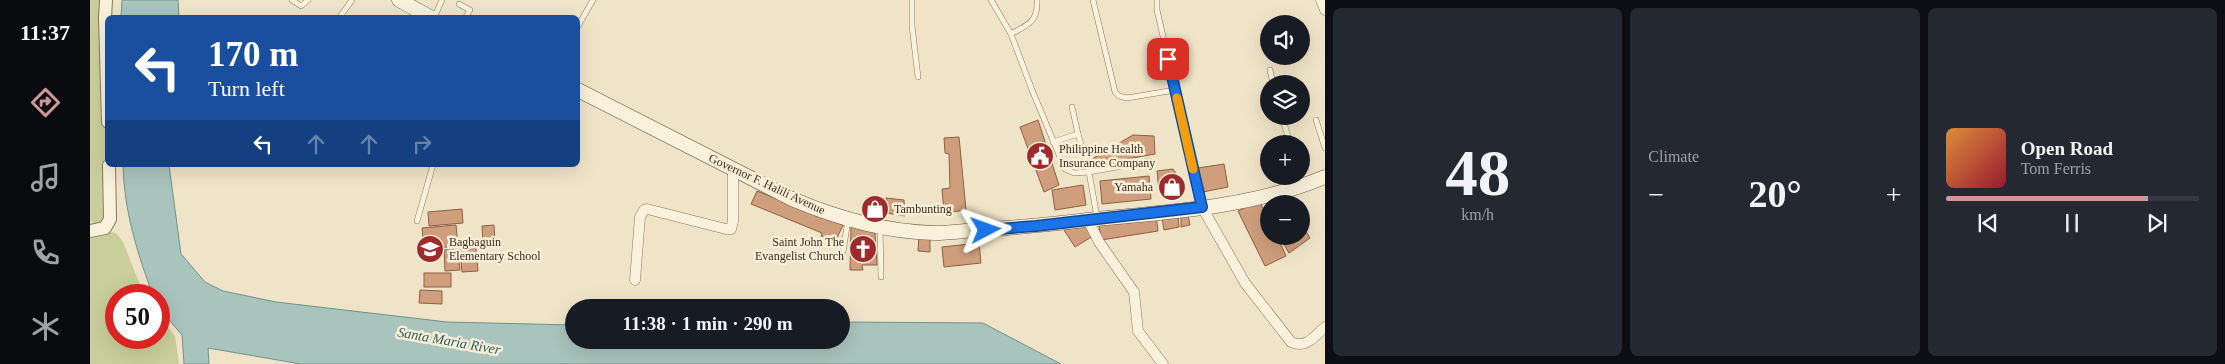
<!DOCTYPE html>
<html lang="en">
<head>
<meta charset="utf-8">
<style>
	body { margin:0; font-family:Georgia,serif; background:#242831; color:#f1f3f6; height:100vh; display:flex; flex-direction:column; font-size:19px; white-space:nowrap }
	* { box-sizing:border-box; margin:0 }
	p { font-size:16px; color:#9ea1a6 }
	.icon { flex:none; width:28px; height:28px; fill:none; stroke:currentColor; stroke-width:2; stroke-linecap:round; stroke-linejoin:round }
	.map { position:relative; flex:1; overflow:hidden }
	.sheet { display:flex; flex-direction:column; gap:8px; padding:8px; background:#0d0f14; width:900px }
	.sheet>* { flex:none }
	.top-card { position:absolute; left:15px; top:15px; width:475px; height:152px; border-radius:8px; box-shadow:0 5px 20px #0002; background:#1a4fa0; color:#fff; overflow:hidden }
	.buttons { position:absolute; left:1170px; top:15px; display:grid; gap:10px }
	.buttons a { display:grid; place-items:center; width:50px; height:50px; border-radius:50%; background:#171b24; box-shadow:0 5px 20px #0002; font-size:25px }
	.speed { position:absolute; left:15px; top:284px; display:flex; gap:10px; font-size:25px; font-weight:700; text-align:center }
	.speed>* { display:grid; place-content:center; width:65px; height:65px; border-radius:50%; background:#171b24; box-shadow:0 5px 20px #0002; line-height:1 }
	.speed .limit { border:8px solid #d22; background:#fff; color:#111 }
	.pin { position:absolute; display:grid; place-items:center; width:42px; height:42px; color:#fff; margin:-21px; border-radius:10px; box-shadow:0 2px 8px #0006 }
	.me { position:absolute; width:55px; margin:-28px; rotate:86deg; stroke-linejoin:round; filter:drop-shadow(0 0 4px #0008) }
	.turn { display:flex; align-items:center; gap:18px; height:105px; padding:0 20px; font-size:22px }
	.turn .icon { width:65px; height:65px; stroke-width:2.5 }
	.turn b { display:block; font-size:35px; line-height:42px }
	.lanes { display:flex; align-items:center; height:48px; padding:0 20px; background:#0003; justify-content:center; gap:25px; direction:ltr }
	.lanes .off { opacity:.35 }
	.big { font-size:38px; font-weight:700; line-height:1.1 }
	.sheet .tile { flex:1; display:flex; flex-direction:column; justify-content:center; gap:8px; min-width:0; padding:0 18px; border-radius:8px; background:#242831 }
	.sheet .dial { align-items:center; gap:0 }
	.dial b { font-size:65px; line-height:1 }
	.song { display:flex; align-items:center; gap:15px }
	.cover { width:60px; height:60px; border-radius:8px; background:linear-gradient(135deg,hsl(30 70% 55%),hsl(350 70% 35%)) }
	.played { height:5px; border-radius:2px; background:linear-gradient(90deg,#cc999b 80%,#363941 80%) }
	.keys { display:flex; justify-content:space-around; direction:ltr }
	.heat { display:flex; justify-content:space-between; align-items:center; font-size:28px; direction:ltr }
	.sheet .tiles { flex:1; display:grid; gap:8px; grid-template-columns:repeat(3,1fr) }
	.trip { position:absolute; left:475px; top:299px; width:285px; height:50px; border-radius:25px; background:#171b24; box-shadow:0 5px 20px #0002; font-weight:700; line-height:50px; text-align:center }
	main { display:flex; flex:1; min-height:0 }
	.menu { display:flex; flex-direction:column; width:90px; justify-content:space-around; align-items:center; background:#090b0e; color:#9ea1a6 }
	.menu .icon { width:35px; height:35px }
	.menu .current { color:#cc999b }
	.menu b { font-size:22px; color:#f1f3f6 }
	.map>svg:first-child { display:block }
	.green { fill:#c9cf9b }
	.water { fill:#a9c4bc; stroke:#6f938a }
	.building { fill:#cf9f7d; stroke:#8d5f41 }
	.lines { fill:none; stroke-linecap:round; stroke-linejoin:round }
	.service-casing { stroke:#8d765c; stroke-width:6 }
	.minor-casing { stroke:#8d765c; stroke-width:11 }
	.tertiary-casing { stroke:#8d765c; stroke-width:14 }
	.secondary-casing { stroke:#6f573f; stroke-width:15 }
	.service { stroke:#faf1dc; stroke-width:5 }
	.minor { stroke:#faf1dc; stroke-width:10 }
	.tertiary { stroke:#faf1dc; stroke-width:12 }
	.secondary { stroke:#faf1dc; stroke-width:14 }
	.route-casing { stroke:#114b97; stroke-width:12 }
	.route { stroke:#1a73e8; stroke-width:9 }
	.slow { stroke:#f59e0b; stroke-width:9 }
	.labels { text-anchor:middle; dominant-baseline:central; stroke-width:5; stroke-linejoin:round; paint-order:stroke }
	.poi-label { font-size:12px; fill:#3d2e20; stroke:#f7eed8; text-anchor:start }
	.street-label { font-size:12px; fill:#3d2e20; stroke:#f7eed8 }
	.water-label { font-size:14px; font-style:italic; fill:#2f5d5a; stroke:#f7eed8 }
</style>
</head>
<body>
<main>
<nav class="menu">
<b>11:37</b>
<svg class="icon current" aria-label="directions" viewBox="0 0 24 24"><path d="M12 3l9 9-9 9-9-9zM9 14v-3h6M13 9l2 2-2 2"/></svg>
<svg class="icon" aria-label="music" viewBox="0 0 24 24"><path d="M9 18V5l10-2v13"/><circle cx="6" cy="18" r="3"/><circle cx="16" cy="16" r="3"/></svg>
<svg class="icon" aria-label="phone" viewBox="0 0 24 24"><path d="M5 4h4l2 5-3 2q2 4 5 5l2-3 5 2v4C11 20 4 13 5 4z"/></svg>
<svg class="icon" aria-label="climate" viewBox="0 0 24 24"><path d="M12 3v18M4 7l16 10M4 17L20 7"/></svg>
</nav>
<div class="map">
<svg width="1235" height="364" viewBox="0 0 1235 364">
	<rect width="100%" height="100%" fill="#f0e4c8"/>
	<g class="green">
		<path d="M 0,0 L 15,0 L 15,228 L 0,221 Z"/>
		<path d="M 0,226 L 26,233 L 33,242 L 54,295 L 26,295 L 26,338 L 69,338 L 69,316 L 85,336 L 89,364 L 0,364 Z"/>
	</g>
	<g class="water">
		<path d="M 32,0 L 88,0 L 89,17 L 31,17 Z"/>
		<path d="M 33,165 L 79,165 L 91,254 L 115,282 L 133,291 L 186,302 L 357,322 L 484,325 L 484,340 L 751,340 L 751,322 L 893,323 L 971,364 L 211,364 L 118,348 L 119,364 L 94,364 L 92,335 L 69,308 L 69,295 L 63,295 C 47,253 34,210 33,165 Z"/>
	</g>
	<g class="building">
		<path d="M 948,120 L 969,185 L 954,192 L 930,127 Z"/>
		<path d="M 1043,135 L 1064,136 L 1065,154 L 1037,159 L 1037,162 L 1003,165 L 1002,159 Z"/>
		<path d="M 869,137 L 876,210 L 854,213 L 852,189 L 860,188 L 859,154 L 855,153 L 854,138 Z"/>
		<path d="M 1134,164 L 1138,187 L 1113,192 L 1108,168 Z"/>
		<path d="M 1083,169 L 1096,189 L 1069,191 L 1067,171 Z"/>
		<path d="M 1059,176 L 1061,199 L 1012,204 L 1010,181 Z"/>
		<path d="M 993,185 L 996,205 L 965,210 L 962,190 Z"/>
		<path d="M 667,191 L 753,225 L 746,240 L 731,236 L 732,233 L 661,204 Z"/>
		<path d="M 782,197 L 794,198 L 794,212 L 781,212 Z"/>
		<path d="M 796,198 L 814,200 L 815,216 L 796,213 Z"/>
		<path d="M 1169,201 L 1179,220 L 1179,236 L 1187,236 L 1196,256 L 1175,266 L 1148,211 Z"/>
		<path d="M 372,209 L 373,223 L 339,226 L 338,212 Z"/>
		<path d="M 1066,215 L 1068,231 L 1011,240 L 1009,224 Z"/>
		<path d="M 1088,215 L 1089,227 L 1074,230 L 1072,218 Z"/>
		<path d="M 1098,215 L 1100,225 L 1091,227 L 1091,216 Z"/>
		<path d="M 1211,223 L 1220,238 L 1199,253 L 1191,239 L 1195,236 L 1211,236 Z"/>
		<path d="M 366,225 L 368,246 L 334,249 L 332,228 Z"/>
		<path d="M 404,225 L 405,242 L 393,243 L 392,226 Z"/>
		<path d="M 981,226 L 986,226 L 987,228 L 991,226 L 992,228 L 997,226 L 1003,236 L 985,247 L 974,230 Z"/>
		<path d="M 761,227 L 785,233 L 787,265 L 772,265 L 773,270 L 760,270 Z"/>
		<path d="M 829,236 L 840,236 L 840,252 L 828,251 Z"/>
		<path d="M 385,239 L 388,271 L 372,272 L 369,241 Z"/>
		<path d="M 889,243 L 891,263 L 854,267 L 852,247 Z"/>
		<path d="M 368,249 L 370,270 L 355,271 L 354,250 Z"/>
		<rect x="334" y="273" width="27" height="14"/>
		<path d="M 330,290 L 352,291 L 352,304 L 329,303 Z"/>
	</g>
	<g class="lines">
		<g class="service-casing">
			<g id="service">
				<path d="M 202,0 L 211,6 L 218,0"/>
				<path d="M 822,0 L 822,26 L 828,77"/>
				<path d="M 901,0 L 921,34 L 942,90 L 975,169 L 984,173 L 999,172 L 988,134 L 963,142"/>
				<path d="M 1003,0 L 1025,92 L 1029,96 L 1037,98 L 1085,90"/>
				<path d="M 1067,0 L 1067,10 L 1112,207"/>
				<path d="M 369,4 L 380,10 L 375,18"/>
				<path d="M 249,18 L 262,0"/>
				<path d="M 344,18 L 352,0"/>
				<path d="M 488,26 L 503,0"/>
				<path d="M 921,34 C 939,24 948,22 947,0"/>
				<path d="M 1180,70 L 1183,84"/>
				<path d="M 982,107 L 988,134"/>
				<path d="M 1192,116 L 1200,144"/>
				<path d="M 1226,120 L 1235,148"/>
				<path d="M 1208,176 L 1209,186"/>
				<path d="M 1007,217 L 999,172 L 1060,161"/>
				<path d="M 327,221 L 343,165"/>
				<path d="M 790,227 L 791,277"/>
				<path d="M 753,252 L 758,220"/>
			</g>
		</g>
		<g class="minor-casing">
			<g id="minor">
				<path d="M 1231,0 L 1235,10"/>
				<path d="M 1112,207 L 1155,283 L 1201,342 C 1216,349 1224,337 1235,327"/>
				<path d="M 998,220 L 1009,242 L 1044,292 L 1048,331 L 1073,364"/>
				<path d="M 545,280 L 550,217 L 554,210 L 557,209 L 636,229 L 641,229 L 643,221 L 643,169"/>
			</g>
		</g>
		<g class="tertiary-casing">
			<g id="tertiary">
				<path d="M 16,0 L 15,18 L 18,122"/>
				<path d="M 0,231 L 15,228 L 20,219 L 19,165"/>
			</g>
		</g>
		<g class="secondary-casing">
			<g id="secondary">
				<path d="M 309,0 L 342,18"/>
				<path d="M 488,90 L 702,199 C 747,218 796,232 845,233 C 859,233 873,231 887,230 C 924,228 960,224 997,220 C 1076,212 1161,208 1235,177"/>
			</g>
		</g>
		<use href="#service" class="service"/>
		<use href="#minor" class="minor"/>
		<use href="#tertiary" class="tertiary"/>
		<use href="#secondary" class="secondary"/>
	</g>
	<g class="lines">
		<g class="route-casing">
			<path id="route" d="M 896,230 L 946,226 L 1112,207 L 1078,59"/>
		</g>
		<use href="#route" class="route"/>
		<path class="slow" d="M 1087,98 L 1103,169"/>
	</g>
	<defs>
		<g id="civic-disc" transform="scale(1.4375)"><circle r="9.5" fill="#9e2a2b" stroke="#f7eed8"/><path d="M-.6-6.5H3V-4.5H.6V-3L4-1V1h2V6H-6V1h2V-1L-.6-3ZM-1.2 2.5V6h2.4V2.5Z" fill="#fff"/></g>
		<g id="shop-disc" transform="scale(1.4375)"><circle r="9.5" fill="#9e2a2b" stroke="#f7eed8"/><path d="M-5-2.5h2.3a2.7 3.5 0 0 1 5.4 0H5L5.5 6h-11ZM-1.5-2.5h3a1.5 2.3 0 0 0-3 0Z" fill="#fff"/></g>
		<g id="school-disc" transform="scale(1.4375)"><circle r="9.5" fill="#9e2a2b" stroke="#f7eed8"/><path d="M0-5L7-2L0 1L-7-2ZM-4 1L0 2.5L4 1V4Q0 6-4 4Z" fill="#fff"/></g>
		<g id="church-disc" transform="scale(1.4375)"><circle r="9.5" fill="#9e2a2b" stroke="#f7eed8"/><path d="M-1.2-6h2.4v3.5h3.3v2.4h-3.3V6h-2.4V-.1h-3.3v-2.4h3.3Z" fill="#fff"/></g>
	</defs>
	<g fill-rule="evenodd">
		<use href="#civic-disc" x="950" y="156"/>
		<use href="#shop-disc" x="1082" y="187"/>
		<use href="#shop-disc" x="785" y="209"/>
		<use href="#school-disc" x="340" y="249"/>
		<use href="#church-disc" x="773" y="249"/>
	</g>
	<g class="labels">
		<g class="poi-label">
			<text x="969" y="149">Philippine Health<tspan x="969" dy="14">Insurance Company</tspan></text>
			<text x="1063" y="187" text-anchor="end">Yamaha</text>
			<text x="804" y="209">Tambunting</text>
			<text x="359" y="242">Bagbaguin<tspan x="359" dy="14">Elementary School</tspan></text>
			<text x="754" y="242" text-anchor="end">Saint John The<tspan x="754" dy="14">Evangelist Church</tspan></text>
		</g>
		<g class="street-label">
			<text transform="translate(677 184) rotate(25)">Governor F. Halili Avenue</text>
		</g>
		<g class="water-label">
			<text transform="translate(359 341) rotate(10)">Santa Maria River</text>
		</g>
	</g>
</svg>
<div class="buttons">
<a><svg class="icon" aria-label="sound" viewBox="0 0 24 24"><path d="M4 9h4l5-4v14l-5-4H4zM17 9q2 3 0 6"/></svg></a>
<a><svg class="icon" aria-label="layers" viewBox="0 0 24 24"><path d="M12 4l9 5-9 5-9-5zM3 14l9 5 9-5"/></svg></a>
<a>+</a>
<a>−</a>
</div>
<div class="speed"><div class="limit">50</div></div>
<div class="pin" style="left:1078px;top:59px;background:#d93025"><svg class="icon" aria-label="arrive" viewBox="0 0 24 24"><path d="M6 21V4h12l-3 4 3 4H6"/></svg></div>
<svg class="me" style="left:896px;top:230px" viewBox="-20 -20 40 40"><path d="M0-17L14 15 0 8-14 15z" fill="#1a73e8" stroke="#fff" stroke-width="4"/></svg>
<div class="trip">11:38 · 1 min · 290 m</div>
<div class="top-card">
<div class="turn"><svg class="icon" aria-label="left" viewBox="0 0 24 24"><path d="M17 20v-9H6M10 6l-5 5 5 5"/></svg><div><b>170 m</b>Turn left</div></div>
<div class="lanes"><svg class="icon" aria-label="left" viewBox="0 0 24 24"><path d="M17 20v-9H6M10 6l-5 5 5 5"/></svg><svg class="icon off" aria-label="ahead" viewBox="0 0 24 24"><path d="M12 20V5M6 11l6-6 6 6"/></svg><svg class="icon off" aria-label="ahead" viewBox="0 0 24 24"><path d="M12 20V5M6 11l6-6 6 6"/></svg><svg class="icon off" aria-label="right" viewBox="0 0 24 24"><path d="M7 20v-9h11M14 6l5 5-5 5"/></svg></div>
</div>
</div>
<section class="sheet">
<div class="tiles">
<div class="tile dial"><b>48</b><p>km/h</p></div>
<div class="tile"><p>Climate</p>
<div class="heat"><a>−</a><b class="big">20°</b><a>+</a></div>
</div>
<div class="tile">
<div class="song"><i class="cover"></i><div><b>Open Road</b><p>Tom Ferris</p></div></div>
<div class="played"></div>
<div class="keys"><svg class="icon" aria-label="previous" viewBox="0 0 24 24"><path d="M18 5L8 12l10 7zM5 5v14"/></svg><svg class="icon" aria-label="pause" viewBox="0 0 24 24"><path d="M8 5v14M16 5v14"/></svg><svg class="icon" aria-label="next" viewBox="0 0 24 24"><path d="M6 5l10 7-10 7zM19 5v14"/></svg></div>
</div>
</div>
</section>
</main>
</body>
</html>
